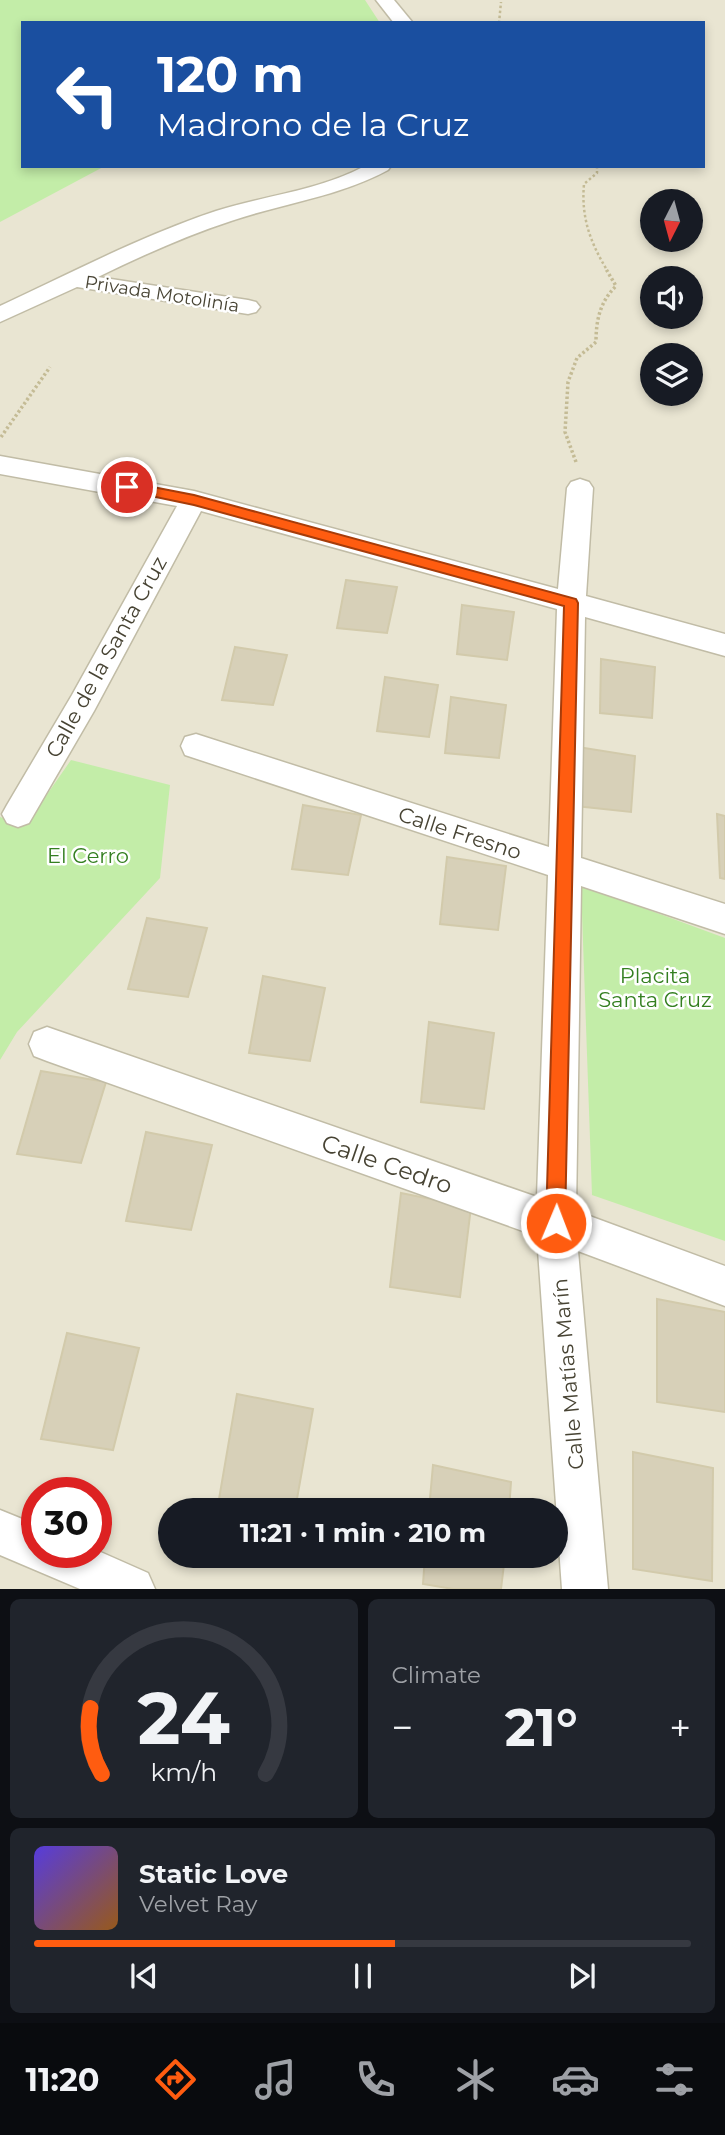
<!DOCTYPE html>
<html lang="en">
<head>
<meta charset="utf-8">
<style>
	body { margin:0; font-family:Montserrat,sans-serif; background:#20242c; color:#f1f3f6; height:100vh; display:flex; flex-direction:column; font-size:26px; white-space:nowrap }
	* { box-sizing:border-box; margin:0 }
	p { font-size:23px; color:#9ea1a6 }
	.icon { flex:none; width:38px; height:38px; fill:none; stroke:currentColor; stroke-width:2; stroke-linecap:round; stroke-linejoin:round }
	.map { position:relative; height:1589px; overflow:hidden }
	.side { display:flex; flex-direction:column; gap:10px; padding:10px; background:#0d0f14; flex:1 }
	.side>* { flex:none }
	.hud { position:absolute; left:21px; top:21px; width:684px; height:147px; border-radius:0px; box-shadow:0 4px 10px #0003; background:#1a4fa0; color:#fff; overflow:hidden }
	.needle { width:46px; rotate:186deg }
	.fabs { position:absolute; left:640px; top:189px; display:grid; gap:14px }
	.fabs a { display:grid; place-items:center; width:63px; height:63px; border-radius:50%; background:#171b24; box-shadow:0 4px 10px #0003; font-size:35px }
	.speed { position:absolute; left:21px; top:1477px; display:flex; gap:14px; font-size:35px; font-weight:700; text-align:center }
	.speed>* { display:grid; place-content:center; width:91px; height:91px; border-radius:50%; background:#171b24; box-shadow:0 4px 10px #0003; line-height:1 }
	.speed .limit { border:10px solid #d22; background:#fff; color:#111 }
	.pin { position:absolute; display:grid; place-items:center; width:60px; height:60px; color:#fff; margin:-30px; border:4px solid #fff; border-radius:50%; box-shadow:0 2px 7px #0007 }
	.me { position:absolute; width:77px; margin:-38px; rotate:1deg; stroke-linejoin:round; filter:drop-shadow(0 0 5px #0008) }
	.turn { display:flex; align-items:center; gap:24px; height:147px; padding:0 21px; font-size:32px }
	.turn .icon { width:91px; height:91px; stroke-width:2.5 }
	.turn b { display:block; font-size:49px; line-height:60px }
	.big { font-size:52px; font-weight:700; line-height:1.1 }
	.side .card { flex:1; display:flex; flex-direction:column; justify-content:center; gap:10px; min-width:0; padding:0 24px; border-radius:10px; background:#20242c }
	.side .dial { align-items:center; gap:0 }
	.dial svg { height:182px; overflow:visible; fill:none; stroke:#363941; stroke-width:7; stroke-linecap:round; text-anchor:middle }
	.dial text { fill:#f1f3f6; stroke:none }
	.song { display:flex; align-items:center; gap:21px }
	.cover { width:84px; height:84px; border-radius:10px; background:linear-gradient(135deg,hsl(250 70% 55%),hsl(30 70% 35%)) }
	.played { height:7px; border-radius:4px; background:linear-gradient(90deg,#ff5c10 55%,#363941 55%) }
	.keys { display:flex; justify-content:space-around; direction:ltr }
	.heat { display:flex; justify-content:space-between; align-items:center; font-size:38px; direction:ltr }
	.side .tiles { flex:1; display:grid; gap:10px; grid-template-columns:1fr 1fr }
	.card:last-child { grid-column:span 2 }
	.trip { position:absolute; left:158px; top:1498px; width:410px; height:70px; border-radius:35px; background:#171b24; box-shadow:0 4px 10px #0003; font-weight:700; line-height:70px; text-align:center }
	.menu { display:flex; height:112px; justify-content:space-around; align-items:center; background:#090b0e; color:#9ea1a6 }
	.menu .icon { width:49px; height:49px }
	.menu .current { color:#ff5c10 }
	.menu b { font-size:32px; color:#f1f3f6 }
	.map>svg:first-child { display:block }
	.residential { fill:#e9e5d2; fill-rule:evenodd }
	.green { fill:#c3eda8 }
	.building { fill:#d7d0b8; stroke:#d2caab; stroke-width:2 }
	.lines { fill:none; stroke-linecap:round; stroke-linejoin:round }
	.street-casing { stroke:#c1bca6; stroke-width:3 }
	.path-far1 { stroke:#c4bb95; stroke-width:2.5; stroke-dasharray:2.5 2.5; stroke-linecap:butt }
	.path { stroke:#c4bb95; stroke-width:3.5; stroke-dasharray:2.5 2.5; stroke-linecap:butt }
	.street { fill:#fff; fill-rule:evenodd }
	.route { fill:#ff5c10; stroke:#a63c0a; stroke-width:2 }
	.labels { text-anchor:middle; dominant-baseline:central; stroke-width:5; stroke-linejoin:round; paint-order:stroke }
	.far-street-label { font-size:18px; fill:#474333; stroke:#fff }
	.street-label { font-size:21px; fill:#474333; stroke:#fff }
	.park-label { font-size:21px; fill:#347f20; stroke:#fff }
	.near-street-label { font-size:24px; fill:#474333; stroke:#fff }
</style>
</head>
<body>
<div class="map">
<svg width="725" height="1589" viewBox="0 0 725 1589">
	<rect width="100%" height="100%" fill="#f4f2e4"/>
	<path class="residential" d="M 0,0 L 725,0 L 725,1589 L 0,1589 ZM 23,23 L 704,23 L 704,166 L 23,166 ZM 653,201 L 691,201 L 691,240 L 653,240 ZM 653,278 L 691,278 L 691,317 L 653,317 ZM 653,355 L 691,355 L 691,394 L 653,394 ZM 37,1493 L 96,1493 L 96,1552 L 37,1552 ZM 170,1510 L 555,1510 L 555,1556 L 170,1556 Z"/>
	<g class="green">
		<path d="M 0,0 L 365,0 L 380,23 L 23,23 L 23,166 L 105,166 L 0,222 Z"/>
		<path d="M 71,760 L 170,785 L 160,878 L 17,1032 L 0,1060 L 0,817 L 25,826 Z"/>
		<path d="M 581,885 L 725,938 L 725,1241 L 592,1195 Z"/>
	</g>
	<g class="building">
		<path d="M 346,580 L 397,587 L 387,633 L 337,628 Z"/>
		<path d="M 462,605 L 514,612 L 507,660 L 457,654 Z"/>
		<path d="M 235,647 L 287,655 L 273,705 L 222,700 Z"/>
		<path d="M 601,659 L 655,667 L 652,718 L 600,713 Z"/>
		<path d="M 385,677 L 438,685 L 429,737 L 377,731 Z"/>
		<path d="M 451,697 L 506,705 L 499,758 L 445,753 Z"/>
		<path d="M 578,747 L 635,756 L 631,812 L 576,806 Z"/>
		<path d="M 303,805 L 361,815 L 348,875 L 292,869 Z"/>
		<path d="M 717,814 L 725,816 L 725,879 L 720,878 Z"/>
		<path d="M 447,857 L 506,866 L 498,930 L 440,924 Z"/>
		<path d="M 147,918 L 207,928 L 188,997 L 128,989 Z"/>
		<path d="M 263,976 L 325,988 L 310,1061 L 249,1053 Z"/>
		<path d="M 429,1022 L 494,1033 L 484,1109 L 421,1102 Z"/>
		<path d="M 41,1071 L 106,1082 L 81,1163 L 17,1154 Z"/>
		<path d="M 146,1132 L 212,1145 L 191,1230 L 126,1221 Z"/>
		<path d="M 401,1193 L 471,1207 L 460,1297 L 390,1287 Z"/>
		<path d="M 657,1299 L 725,1312 L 725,1412 L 657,1402 Z"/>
		<path d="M 67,1333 L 139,1348 L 113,1450 L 41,1439 Z"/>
		<path d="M 237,1394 L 313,1409 L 295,1510 L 251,1510 L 218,1505 Z"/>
		<path d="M 633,1452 L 713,1468 L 712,1581 L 633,1569 Z"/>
		<path d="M 433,1465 L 511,1482 L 509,1510 L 429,1510 Z"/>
		<path d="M 425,1556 L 505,1556 L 501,1589 L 453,1589 L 423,1584 Z"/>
	</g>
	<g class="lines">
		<g class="street-casing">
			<g id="street">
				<path d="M 376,0 L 394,0 L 413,23 L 394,23 Z"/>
				<path d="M 365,166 L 391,166 L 388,170 C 338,197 284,203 231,221 C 185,236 141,256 98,277 L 248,300 L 256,302 L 260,307 L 256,312 L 248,314 L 77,287 L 0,322 L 0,306 C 71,273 141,236 216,211 C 266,195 318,191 365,166 Z"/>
				<path d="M 0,456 L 194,491 L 558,589 L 567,488 L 571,482 L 580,479 L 589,482 L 593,488 L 586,596 L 725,634 L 725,656 L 585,617 L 581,858 L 725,904 L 725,934 L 581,886 L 576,1211 L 725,1266 L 725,1306 L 578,1251 L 608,1589 L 562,1589 L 537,1236 L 47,1061 L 34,1056 L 29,1044 L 34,1032 L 47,1027 L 537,1197 L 548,875 L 185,755 L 181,746 L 185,737 L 196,734 L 549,847 L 557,609 L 201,511 L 94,711 L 29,823 L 18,827 L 7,823 L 2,814 L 7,805 L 72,695 L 177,506 L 0,474 Z"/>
				<path d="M 0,1510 L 37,1525 L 37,1552 L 96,1550 L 148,1573 L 155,1589 L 80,1589 L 0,1555 Z"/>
			</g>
		</g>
		<g class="path-far1">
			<path d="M 499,23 L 501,2"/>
			<path d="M 597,166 L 597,173 L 584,184 C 581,217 590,242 607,270"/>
		</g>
		<g class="path">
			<path d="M 1,437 L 50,367"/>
			<path d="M 576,462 L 565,432 L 568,382 L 577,358 L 596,342 C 596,320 600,302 616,286 L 606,269"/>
		</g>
		<use href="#street" class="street"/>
	</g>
	<path class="route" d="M 127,482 L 194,495 L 576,599 L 578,603 L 565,1223 L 563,1230 L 556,1233 L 549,1230 L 546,1223 L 564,606 L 194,505 L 122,490 L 122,483 Z"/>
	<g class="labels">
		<g class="far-street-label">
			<text transform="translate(162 294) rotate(9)">Privada Motolinía</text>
		</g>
		<g class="street-label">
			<text transform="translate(106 657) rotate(-61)">Calle de la Santa Cruz</text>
			<text transform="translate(460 833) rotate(18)">Calle Fresno</text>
			<text transform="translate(568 1374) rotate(-95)">Calle Matías Marín</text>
		</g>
		<g class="park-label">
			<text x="88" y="855">El Cerro</text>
			<text x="655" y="975">Placita<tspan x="655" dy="24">Santa Cruz</tspan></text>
		</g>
		<g class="near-street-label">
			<text transform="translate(387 1164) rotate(19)">Calle Cedro</text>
		</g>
	</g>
</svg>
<div class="fabs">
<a><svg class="needle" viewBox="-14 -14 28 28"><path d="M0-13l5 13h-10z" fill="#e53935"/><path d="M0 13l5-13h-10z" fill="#9ea1a6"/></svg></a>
<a><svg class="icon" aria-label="sound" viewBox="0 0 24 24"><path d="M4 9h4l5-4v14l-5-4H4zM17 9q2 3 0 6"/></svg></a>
<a><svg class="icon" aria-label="layers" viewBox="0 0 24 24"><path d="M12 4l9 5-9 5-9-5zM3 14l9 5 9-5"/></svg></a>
</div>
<div class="speed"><div class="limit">30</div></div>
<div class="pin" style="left:127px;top:487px;background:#d93025"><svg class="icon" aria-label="arrive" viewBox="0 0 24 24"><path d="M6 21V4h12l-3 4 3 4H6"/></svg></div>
<svg class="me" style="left:556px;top:1223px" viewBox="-20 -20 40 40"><circle r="17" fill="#ff5c10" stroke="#fff" stroke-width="3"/><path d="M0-11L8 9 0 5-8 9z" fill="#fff"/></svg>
<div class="trip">11:21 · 1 min · 210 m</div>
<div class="hud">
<div class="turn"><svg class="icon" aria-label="left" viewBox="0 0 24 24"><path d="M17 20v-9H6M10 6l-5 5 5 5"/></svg><div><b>120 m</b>Madrono de la Cruz</div></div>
</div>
</div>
<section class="side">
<div class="tiles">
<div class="card dial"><svg viewBox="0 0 100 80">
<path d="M14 69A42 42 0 1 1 86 69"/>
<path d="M14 69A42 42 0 0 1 9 40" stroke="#ff5c10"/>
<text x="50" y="56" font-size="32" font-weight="700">24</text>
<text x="50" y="72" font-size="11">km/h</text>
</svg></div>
<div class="card"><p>Climate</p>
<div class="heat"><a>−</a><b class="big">21°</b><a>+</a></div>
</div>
<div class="card">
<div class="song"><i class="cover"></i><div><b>Static Love</b><p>Velvet Ray</p></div></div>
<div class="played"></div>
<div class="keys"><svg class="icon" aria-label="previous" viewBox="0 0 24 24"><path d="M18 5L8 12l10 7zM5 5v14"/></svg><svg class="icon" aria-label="pause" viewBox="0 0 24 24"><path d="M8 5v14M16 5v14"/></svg><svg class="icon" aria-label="next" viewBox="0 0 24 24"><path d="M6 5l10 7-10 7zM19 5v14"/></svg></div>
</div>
</div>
</section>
<nav class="menu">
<b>11:20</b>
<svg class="icon current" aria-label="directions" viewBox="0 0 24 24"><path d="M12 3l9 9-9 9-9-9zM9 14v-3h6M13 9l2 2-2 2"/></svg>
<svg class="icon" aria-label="music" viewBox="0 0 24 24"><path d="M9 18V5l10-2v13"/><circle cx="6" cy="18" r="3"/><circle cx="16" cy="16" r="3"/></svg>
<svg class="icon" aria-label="phone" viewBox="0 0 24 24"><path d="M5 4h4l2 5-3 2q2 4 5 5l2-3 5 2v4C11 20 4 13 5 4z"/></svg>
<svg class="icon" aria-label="climate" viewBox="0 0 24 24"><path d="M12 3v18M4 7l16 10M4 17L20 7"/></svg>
<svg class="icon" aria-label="car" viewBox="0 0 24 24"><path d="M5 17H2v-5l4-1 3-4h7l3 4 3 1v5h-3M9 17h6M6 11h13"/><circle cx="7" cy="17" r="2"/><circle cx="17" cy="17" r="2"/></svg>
<svg class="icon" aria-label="filters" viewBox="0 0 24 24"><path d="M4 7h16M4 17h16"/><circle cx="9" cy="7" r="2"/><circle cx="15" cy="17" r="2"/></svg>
</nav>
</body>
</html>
